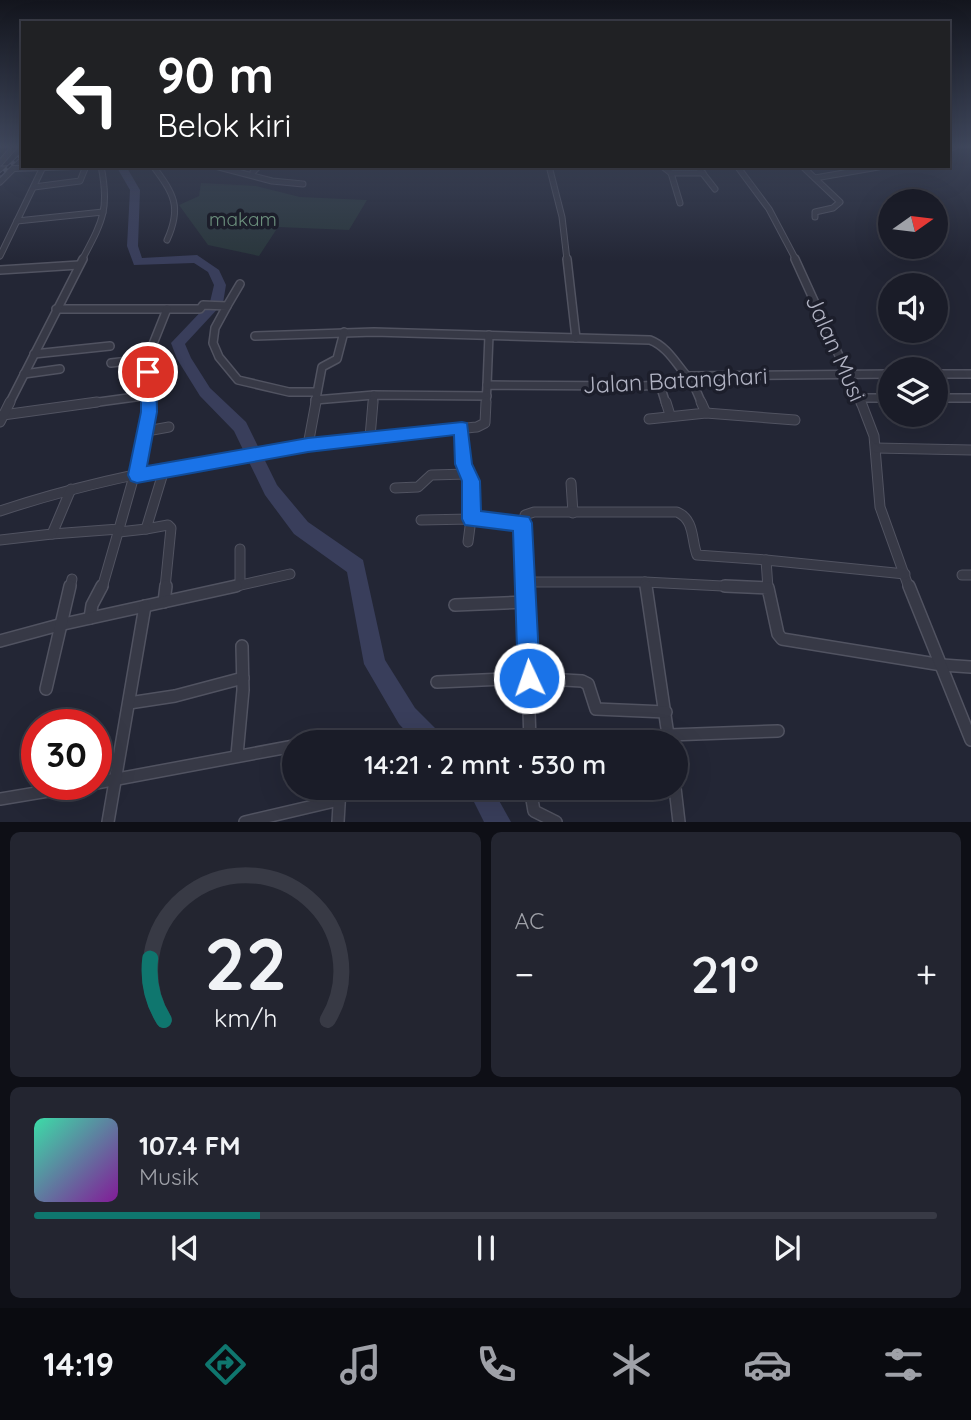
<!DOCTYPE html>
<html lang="id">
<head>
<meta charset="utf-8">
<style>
	body { margin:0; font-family:Quicksand,sans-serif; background:#232530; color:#f1f3f6; height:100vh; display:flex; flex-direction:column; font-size:26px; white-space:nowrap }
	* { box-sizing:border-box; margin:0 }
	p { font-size:23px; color:#9fa1a8 }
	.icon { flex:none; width:38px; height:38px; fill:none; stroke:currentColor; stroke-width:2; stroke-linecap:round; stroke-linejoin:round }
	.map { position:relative; height:822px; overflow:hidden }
	.drawer { display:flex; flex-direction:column; gap:10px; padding:10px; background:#0e0f16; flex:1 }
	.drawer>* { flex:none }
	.top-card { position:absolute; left:21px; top:21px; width:929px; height:147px; border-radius:0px; box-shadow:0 7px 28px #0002,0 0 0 2px #383a45; background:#202124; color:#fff; overflow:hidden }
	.needle { width:46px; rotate:76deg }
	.controls { position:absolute; left:878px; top:189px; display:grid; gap:14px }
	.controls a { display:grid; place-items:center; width:70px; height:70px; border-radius:50%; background:#1a1c28; box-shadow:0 7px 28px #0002,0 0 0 2px #383a45; font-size:35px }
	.speed { position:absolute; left:21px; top:709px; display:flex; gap:14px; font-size:35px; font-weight:700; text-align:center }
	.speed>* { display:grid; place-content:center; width:91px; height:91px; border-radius:50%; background:#1a1c28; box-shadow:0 7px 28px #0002,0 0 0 2px #383a45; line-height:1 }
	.speed .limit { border:10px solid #d22; background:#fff; color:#111 }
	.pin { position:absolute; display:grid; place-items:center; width:60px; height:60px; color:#fff; margin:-30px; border:4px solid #fff; border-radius:50%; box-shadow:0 2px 7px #0007 }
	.me { position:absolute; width:77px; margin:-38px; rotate:357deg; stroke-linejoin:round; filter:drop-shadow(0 0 5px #0008) }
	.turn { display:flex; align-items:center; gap:24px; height:147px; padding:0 21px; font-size:32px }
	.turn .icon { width:91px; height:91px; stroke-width:2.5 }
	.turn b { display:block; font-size:49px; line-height:60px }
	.big { font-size:52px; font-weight:600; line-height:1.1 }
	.drawer .card { flex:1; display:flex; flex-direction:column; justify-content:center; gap:10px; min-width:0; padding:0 24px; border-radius:10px; background:#232530 }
	.drawer .dial { align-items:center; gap:0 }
	.dial svg { height:182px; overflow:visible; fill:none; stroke:#383a45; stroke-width:7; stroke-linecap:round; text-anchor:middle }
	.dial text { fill:#f1f3f6; stroke:none }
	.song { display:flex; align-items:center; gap:21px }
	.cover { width:84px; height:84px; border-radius:10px; background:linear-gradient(135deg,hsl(160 70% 55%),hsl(290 70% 35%)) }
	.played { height:7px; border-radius:4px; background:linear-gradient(90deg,#0f766e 25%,#383a45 25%) }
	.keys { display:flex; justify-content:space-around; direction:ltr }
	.heat { display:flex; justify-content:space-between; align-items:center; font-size:38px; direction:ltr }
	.drawer .tiles { flex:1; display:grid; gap:10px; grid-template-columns:1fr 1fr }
	.card:last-child { grid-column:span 2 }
	.trip { position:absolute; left:282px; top:730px; width:406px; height:70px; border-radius:35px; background:#1a1c28; box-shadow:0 7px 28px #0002,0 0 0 2px #383a45; font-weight:600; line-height:70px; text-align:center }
	.menu { display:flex; height:112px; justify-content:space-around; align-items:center; background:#0a0b10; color:#9fa1a8 }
	.menu .icon { width:49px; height:49px }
	.menu .current { color:#0f766e }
	.menu b { font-size:32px; color:#f1f3f6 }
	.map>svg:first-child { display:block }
	.green { fill:#29363b }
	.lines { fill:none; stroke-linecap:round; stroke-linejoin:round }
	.river { fill:#393e5b; fill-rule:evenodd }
	.street-far3-casing { stroke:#515361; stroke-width:7 }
	.street-far2-casing { stroke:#515361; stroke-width:10 }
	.street-far1-casing { stroke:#515361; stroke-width:11 }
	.street-casing { stroke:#515361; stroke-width:14 }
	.street-far3 { stroke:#373946; stroke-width:5 }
	.street-far2 { stroke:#373946; stroke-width:7 }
	.street-far1 { stroke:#373946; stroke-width:9 }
	.street { stroke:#373946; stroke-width:11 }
	.rail-casing { stroke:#5b5e6f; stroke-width:3.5 }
	.rail { stroke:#1c1e2b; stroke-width:2; stroke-dasharray:5; stroke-linecap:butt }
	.route { fill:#1a73e8; stroke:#114b97; stroke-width:2 }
	.labels { text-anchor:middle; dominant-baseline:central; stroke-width:7; stroke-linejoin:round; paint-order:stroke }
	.far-park-label { font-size:19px; fill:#6c907d; stroke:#1c1e2b }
	.street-label { font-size:23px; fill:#b1b3c3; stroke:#1c1e2b }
</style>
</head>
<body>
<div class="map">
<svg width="971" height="822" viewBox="0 0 971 822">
	<rect width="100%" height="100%" fill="#232635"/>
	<path class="green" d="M 201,183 L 256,186 L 300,197 L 367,200 L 349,230 L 278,227 L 259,256 L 208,245 L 179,205 L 199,196 Z"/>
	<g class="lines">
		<g class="river">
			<path d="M 116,166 L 126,166 L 140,190 L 138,246 L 142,258 L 197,255 L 219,270 L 226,285 L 223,303 L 185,344 L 191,358 L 210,388 L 246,422 L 277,485 L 308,522 L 363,560 L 385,660 L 415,708 L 441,734 L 445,742 L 416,742 L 399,724 L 364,664 L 347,572 L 294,534 L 265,495 L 234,431 L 200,396 L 177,359 L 171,343 L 210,302 L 214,285 L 208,272 L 194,263 L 134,265 L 127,246 L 130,190 Z"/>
			<path d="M 467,788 L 492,788 L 511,822 L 484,822 Z"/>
		</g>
		<g class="street-far3-casing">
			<g id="street-far3">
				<path d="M 948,149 L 954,147"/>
				<path d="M 0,163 L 14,147"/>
				<path d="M 153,166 C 174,194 182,207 167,240"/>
				<path d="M 215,166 L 272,181 L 303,184"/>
				<path d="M 549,166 L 562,217 L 567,260"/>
				<path d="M 662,166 L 671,173 L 680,203"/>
				<path d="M 697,166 L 715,189"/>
				<path d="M 737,166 L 769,209 L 796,260"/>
				<path d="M 802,166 L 840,202 L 833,208 L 815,212 L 815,217"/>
				<path d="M 0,169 L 89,166"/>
				<path d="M 253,172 L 259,166"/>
				<path d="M 671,173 L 703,173"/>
				<path d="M 815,178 L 884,166"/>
				<path d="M 0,182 L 13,169"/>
				<path d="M 34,187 L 80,181 L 86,166"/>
				<path d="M 17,221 L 103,212"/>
				<path d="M 0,256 L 42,169"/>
				<path d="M 82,260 C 102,222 110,210 101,166"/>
			</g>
		</g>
		<g class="street-far2-casing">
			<g id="street-far2">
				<path d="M 567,259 L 576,338"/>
				<path d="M 795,259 L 861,404"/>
				<path d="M 0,270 L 79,265"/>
				<path d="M 227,306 L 240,284"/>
				<path d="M 56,309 L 200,309 L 203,305 L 227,306 L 215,328 L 213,343 L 219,357 L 238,380 L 289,392 L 316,392"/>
				<path d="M 255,336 L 374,332 L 650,340 C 669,347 678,368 693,383 L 642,386 L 487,385 L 486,404"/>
				<path d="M 34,354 L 110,346"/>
				<path d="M 111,363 L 147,359"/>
				<path d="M 24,374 L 60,369"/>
				<path d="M 936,374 L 971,374"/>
				<path d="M 688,376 L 891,374"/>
				<path d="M 693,383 L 702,404"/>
				<path d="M 487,385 L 489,335"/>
				<path d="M 660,385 L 666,404"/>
				<path d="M 859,398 L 891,398"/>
				<path d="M 936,398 L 971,398"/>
				<path d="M 315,400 L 374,395 L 487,396"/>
				<path d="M 9,404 L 83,259"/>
				<path d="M 84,404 L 150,395"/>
				<path d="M 149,404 L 147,359 L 167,309"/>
				<path d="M 315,404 L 322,367 L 337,359 L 344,332"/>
				<path d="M 373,404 L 374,395"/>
			</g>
		</g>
		<g class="street-far1-casing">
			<g id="street-far1">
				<path d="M 666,402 L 670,415"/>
				<path d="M 861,402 L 874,436 L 880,507 L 909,588"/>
				<path d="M 706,413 L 795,420"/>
				<path d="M 3,415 L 97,402"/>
				<path d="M 649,419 L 706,413 L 701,402"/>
				<path d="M 0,422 L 10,402"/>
				<path d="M 462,428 L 471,519 L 523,523 L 525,588"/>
				<path d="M 147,431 L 169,427"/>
				<path d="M 370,437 L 373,402"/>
				<path d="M 308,445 L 316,402"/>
				<path d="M 876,448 L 971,450"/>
				<path d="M 164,470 L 146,529 L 168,525 L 171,528 L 165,588"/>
				<path d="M 137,475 L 149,402"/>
				<path d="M 571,483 L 573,513"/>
				<path d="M 395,488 L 418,487 L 431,475 L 468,474"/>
				<path d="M 0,511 C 153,460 317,444 477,427 L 485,423 L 486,402"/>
				<path d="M 421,520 L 471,519 L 468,542"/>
				<path d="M 523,523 L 525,515 L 534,512 L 677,512 C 695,520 691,539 697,555 L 766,560"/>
				<path d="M 119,532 L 146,529"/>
				<path d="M 52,534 L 119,529 L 134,476"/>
				<path d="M 0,540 L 52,534 L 71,489"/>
				<path d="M 240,549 L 240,585"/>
				<path d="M 962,575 L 971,575"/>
				<path d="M 526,582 L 645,582 L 761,588"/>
				<path d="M 645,582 L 646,588"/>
				<path d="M 70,588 L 72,579"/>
				<path d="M 102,588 L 119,529"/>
				<path d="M 228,588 L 290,574"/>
				<path d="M 768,588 L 766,560 L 905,574"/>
			</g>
		</g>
		<g class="street-casing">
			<g id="street">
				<path d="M 525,586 L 530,742"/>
				<path d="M 646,586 L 669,742"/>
				<path d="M 725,586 L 768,588 L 778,634 L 782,639 L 942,665 L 971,667"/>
				<path d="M 909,586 L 971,740"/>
				<path d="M 164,602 L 166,586"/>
				<path d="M 455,605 L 526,602"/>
				<path d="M 90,618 L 92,605 L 102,586"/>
				<path d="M 0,641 L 59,625 L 236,586"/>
				<path d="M 437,682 L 529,678 L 582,681 L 588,684 L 596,709 L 666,712"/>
				<path d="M 46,689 L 70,586"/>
				<path d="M 129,703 L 175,696 L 243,678"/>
				<path d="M 669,735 L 778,731"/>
				<path d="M 237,755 L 243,690 L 242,646"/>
				<path d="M 96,783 L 294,746"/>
				<path d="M 530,788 L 534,811 L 556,822"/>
				<path d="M 675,788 L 679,822"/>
				<path d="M 0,799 L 90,784"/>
				<path d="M 108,822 L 145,606"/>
				<path d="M 245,822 L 339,800"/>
				<path d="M 338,822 L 340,788"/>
			</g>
		</g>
		<use href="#street-far3" class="street-far3"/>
		<use href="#street-far2" class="street-far2"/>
		<use href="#street-far1" class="street-far1"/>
		<use href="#street" class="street"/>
		<g class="rail-casing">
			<path id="rail" d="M 0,175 L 23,153"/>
		</g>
		<use href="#rail" class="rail"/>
	</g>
	<linearGradient id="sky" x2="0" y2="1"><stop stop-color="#13151d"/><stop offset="0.56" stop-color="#3f475c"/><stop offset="1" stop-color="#3f475c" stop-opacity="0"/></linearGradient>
	<rect width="971" height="262" fill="url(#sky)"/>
	<path class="route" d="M 148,367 L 156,372 L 157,412 L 147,466 L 308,438 L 462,422 L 467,423 L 472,464 L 480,481 L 481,511 L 529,517 L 532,523 L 540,678 L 537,686 L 529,689 L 521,686 L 518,678 L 513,531 L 465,525 L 462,519 L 462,481 L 455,464 L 454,435 L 308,452 L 137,483 L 131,481 L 128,475 L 141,412 L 141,372 Z"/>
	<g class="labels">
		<g class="far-park-label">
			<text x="243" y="219">makam</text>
		</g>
		<g class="street-label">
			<text transform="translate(836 348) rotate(66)">Jalan Musi</text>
			<text transform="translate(675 380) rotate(-3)">Jalan Batanghari</text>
		</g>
	</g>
</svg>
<div class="controls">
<a><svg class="needle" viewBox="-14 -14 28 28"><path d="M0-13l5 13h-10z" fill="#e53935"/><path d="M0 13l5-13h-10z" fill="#9fa1a8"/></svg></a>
<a><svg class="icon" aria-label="sound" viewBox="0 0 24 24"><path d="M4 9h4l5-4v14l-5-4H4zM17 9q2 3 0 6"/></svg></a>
<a><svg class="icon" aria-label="layers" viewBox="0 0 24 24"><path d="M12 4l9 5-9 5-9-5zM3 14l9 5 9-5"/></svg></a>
</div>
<div class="speed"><div class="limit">30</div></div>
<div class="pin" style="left:148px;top:372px;background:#d93025"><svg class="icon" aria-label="arrive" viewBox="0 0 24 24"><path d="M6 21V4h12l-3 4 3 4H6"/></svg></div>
<svg class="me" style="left:529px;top:678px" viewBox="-20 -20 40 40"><circle r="17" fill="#1a73e8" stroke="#fff" stroke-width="3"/><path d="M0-11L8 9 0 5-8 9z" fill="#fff"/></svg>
<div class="trip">14:21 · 2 mnt · 530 m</div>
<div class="top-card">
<div class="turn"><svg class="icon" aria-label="left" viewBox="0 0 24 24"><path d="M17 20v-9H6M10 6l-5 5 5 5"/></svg><div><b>90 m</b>Belok kiri</div></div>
</div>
</div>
<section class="drawer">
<div class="tiles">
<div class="card dial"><svg viewBox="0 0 100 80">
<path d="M14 69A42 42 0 1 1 86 69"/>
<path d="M14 69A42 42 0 0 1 8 42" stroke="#0f766e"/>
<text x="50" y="56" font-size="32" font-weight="700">22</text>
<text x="50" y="72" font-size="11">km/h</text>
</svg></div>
<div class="card"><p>AC</p>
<div class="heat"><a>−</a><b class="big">21°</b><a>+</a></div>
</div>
<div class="card">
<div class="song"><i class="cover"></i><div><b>107.4 FM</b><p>Musik</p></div></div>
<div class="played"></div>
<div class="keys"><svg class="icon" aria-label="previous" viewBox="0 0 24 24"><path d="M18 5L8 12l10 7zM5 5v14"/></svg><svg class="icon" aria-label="pause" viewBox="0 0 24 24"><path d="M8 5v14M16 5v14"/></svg><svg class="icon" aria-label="next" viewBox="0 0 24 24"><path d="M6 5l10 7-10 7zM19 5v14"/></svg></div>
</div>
</div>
</section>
<nav class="menu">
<b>14:19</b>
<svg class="icon current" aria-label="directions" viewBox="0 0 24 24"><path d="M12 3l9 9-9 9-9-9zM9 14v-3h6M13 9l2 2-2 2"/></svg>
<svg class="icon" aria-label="music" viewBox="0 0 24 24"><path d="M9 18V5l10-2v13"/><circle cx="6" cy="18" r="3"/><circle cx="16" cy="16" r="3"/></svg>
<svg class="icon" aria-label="phone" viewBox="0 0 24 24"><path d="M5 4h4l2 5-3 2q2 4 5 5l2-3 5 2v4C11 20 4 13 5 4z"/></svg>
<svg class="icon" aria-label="climate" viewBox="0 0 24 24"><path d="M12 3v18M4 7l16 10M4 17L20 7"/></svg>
<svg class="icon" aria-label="car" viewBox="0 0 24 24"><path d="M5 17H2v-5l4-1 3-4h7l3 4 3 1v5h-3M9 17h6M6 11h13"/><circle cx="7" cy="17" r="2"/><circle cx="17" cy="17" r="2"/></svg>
<svg class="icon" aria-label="filters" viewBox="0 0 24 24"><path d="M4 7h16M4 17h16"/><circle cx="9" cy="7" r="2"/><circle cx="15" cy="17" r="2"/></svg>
</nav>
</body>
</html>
